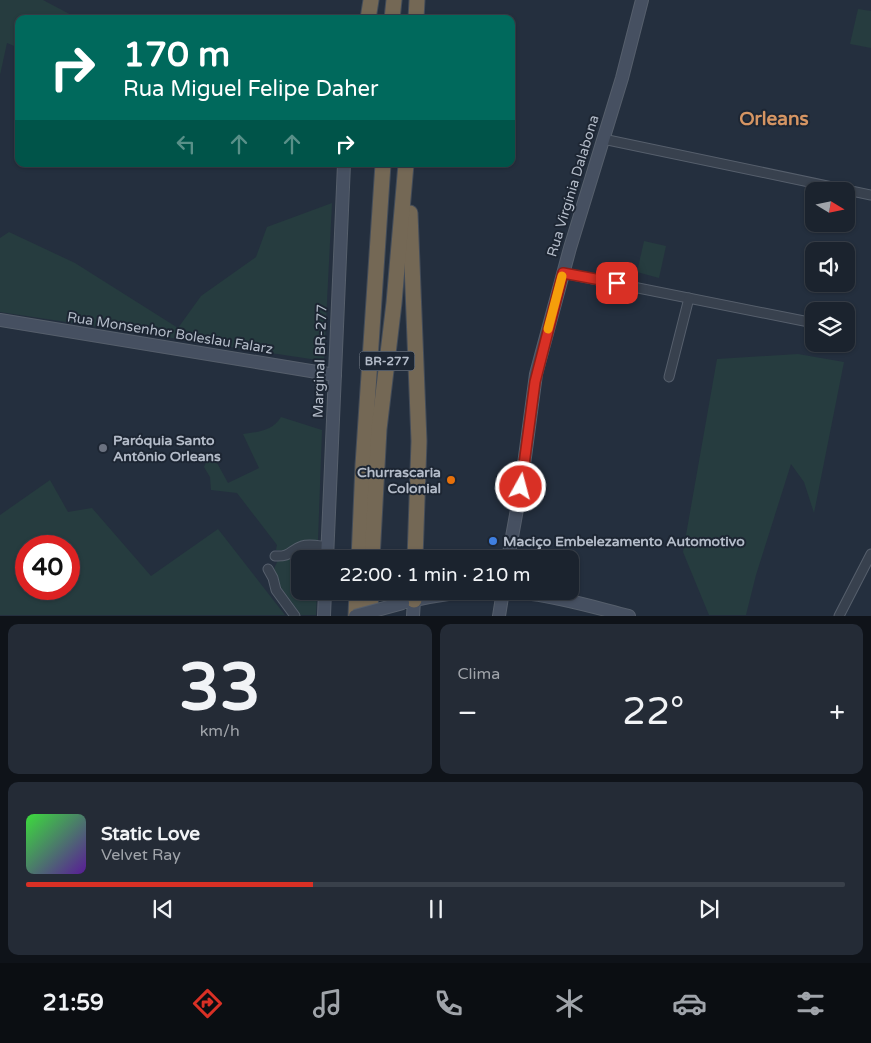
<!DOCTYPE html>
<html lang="pt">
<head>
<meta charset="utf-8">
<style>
	body { margin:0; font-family:"Varela Round",sans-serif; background:#242b36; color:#f1f3f6; height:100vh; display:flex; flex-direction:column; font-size:19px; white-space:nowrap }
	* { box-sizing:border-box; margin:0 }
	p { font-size:16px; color:#a0a4aa }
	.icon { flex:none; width:28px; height:28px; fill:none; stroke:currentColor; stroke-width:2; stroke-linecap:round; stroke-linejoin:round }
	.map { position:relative; height:616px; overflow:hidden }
	.drawer { display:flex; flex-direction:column; gap:8px; padding:8px; background:#0f1319; flex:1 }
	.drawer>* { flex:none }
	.hud { position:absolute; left:15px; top:15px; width:500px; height:152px; border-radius:10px; box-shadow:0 1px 4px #0004,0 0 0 1px #39404a; background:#00695c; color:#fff; overflow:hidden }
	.needle { width:32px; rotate:100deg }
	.controls { position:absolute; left:805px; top:182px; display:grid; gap:10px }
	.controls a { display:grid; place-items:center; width:50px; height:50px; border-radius:10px; background:#1b232e; box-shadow:0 1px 4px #0004,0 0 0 1px #39404a; font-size:25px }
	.speed { position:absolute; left:15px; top:535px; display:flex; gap:10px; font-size:25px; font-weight:700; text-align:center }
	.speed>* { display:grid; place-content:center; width:65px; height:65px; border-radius:50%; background:#1b232e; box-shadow:0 1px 4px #0004,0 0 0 1px #39404a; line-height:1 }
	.speed .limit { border:8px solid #d22; background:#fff; color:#111 }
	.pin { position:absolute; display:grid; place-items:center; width:42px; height:42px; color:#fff; margin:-21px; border-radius:10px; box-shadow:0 2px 8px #0006 }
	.me { position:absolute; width:55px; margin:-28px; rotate:7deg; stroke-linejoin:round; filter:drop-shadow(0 0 4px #0008) }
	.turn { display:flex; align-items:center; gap:18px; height:105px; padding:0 25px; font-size:22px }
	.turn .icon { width:65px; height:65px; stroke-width:2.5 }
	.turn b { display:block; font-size:35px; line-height:42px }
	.lanes { display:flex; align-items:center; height:48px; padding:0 25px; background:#0003; justify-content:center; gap:25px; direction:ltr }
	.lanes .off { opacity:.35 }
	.big { font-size:38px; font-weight:600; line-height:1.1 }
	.drawer .tile { flex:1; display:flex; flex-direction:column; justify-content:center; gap:8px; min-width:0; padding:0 18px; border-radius:10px; background:#242b36 }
	.drawer .dial { align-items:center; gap:0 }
	.dial b { font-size:65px; line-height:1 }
	.song { display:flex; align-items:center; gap:15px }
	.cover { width:60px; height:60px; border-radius:8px; background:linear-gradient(135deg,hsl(120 70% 55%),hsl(270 70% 35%)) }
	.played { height:5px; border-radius:2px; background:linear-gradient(90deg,#d93025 35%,#39404a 35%) }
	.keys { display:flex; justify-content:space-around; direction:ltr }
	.heat { display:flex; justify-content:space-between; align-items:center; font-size:28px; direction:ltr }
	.drawer .tiles { flex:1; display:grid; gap:8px; grid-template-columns:1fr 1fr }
	.tile:last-child { grid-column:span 2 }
	.trip { position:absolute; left:291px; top:550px; width:288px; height:50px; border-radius:10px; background:#1b232e; box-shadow:0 1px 4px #0004,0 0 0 1px #39404a; font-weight:600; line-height:50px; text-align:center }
	.menu { display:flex; height:80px; justify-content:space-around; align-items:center; background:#0b0e12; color:#a0a4aa }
	.menu .icon { width:35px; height:35px }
	.menu .on { color:#d93025 }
	.menu b { font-size:22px; color:#f1f3f6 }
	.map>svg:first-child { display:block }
	.green { fill:#263c3f; fill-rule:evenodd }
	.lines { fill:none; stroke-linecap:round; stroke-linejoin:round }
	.street-casing { stroke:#565f6c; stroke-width:11 }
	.secondary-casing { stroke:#565f6c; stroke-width:14 }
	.highway-casing { stroke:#434c59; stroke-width:17 }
	.street { stroke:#38414e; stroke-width:9 }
	.secondary { stroke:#465061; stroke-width:12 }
	.highway { stroke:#746855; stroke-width:15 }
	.secondary-bridge-casing { stroke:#565f6c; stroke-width:14; stroke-linecap:butt }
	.secondary-bridge { stroke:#465061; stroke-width:12 }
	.route-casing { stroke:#8d1f18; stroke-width:12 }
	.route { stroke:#d93025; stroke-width:9 }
	.slow { stroke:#f59e0b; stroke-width:9 }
	.worship-dot { fill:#6b7280; stroke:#1d2633; stroke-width:2 }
	.food-dot { fill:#e8710a; stroke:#1d2633; stroke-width:2 }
	.shop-dot { fill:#3f7fe0; stroke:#1d2633; stroke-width:2 }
	.labels { text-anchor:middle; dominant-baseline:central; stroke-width:4; stroke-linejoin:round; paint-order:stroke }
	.shield { fill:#1d2633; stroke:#878f9c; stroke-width:1 }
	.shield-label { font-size:12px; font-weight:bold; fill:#b4bcc9 }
	.street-label { font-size:14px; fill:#b4bcc9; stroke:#1d2633 }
	.poi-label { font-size:14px; font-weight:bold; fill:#b4bcc9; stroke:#1d2633; text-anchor:start }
	.district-label { font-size:19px; font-weight:bold; fill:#d59563; stroke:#1d2633 }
</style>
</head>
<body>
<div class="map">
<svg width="871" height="616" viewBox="0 0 871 616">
	<rect width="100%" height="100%" fill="#242f3e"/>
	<g class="green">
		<path d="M 0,0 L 43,0 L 79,19 L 19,19 L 19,48 L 7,43 L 0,75 Z"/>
		<path d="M 858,9 L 871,11 L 871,48 L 850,44 Z"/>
		<path d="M 332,203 L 324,361 L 0,312 L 0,238 L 9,232 L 75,263 L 178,328 L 201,296 L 256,257 L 267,227 Z"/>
		<path d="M 644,241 L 666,246 L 659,278 L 637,272 Z"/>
		<path d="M 798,354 L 844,362 L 814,513 L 804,482 L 791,464 L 756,575 L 746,615 L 709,615 L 683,552 L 717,359 Z"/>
		<path d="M 281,417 L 322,430 L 318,540 L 299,542 L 286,551 L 276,550 L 277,545 L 237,493 L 211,490 L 210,477 L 204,467 L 211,452 L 228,483 L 259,468 L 243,434 C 257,432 273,431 281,417 Z"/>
		<path d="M 50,480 L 68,512 L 92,508 L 151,576 L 218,529 L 285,615 L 0,615 L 0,515 ZM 69,546 L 69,589 L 26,589 L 26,546 Z"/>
		<path d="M 305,549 L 319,550 L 319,559 L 300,559 L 300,591 L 317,591 L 316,615 L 301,615 L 279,585 L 273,571 L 278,560 L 293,556 Z"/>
	</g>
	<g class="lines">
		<g class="street-casing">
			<g id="street">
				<path d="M 603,139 L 871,195"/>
				<path d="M 563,273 L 814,323"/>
				<path d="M 669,377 L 689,298"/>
				<path d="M 275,556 C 291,557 290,550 302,546 C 310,543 319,546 327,547"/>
				<path d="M 268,569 L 273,578 L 276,590 L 295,616"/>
				<path d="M 839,616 L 871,554"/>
			</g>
		</g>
		<g class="secondary-casing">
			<g id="secondary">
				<path d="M 0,320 L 335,375"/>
				<path d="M 327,559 L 344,164"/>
				<path d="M 508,559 L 521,487 L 536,374 L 570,248 L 622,78 L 642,0"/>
				<path d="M 406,602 C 446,592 491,589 532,594 C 564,598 597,608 629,616"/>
				<path d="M 324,616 L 325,591"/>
				<path d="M 413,616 L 414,600"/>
				<path d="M 499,616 L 503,591"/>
			</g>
		</g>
		<g class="highway-casing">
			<g id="highway">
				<path d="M 368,19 L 371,0"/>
				<path d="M 392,19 L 394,0"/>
				<path d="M 416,19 L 417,0"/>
				<path d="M 410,213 L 419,441 L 415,559"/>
				<path d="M 359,559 L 363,465 L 383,164"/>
				<path d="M 372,559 L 379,429 L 394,303 L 406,164"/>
				<path d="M 414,600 L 414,591"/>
				<path d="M 356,616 L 357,591"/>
				<path d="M 370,616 L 371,591"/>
			</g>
		</g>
		<use href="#street" class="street"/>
		<use href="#secondary" class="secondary"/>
		<use href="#highway" class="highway"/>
		<g class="secondary-bridge-casing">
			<path id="secondary-bridge" d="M 355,616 L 403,603"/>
		</g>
		<use href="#secondary-bridge" class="secondary-bridge"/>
	</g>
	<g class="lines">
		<g class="route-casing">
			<path id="route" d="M 521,487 L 535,382 L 563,273 L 617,283"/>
		</g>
		<use href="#route" class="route"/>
		<path class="slow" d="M 548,329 L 562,276"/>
	</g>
	<circle class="worship-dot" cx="103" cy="448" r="5"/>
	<circle class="food-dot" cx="451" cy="480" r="5"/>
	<circle class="shop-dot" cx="493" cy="541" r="5"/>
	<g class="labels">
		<rect class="shield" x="359.5" y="351.5" width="55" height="19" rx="4"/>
		<g class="shield-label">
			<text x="387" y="361">BR-277</text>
		</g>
		<g class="street-label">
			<text transform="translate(573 186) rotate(-73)">Rua Virgínia Dalabona</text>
			<text transform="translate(170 333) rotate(9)">Rua Monsenhor Boleslau Falarz</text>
			<text transform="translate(320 361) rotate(-88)">Marginal BR-277</text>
		</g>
		<g class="poi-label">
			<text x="113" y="440">Paróquia Santo<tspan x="113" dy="16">Antônio Orleans</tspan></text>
			<text x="441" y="472" text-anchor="end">Churrascaria<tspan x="441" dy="16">Colonial</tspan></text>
			<text x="503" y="541">Maciço Embelezamento Automotivo</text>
		</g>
		<g class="district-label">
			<text x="774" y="119">Orleans</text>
		</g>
	</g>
</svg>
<div class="controls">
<a><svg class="needle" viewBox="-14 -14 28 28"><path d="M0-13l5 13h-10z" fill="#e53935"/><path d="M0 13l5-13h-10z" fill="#a0a4aa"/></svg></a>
<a><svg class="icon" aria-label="sound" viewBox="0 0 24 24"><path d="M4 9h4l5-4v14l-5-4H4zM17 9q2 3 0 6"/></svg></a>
<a><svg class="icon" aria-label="layers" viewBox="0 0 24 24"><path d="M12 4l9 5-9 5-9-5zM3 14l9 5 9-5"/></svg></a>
</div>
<div class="speed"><div class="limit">40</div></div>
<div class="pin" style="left:617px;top:283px;background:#d93025"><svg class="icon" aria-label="arrive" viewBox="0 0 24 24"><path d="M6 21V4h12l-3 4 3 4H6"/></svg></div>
<svg class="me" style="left:521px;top:487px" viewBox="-20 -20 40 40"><circle r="17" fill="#d93025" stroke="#fff" stroke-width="3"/><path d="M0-11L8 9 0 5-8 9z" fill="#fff"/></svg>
<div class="trip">22:00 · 1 min · 210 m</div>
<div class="hud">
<div class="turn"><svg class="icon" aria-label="right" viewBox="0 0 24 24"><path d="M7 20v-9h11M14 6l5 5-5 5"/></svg><div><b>170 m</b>Rua Miguel Felipe Daher</div></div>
<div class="lanes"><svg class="icon off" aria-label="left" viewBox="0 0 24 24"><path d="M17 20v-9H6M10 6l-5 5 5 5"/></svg><svg class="icon off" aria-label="ahead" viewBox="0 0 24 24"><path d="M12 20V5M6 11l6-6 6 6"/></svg><svg class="icon off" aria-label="ahead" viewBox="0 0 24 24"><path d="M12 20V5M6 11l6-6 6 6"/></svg><svg class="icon" aria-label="right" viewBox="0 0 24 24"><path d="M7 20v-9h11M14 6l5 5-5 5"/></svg></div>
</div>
</div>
<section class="drawer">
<div class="tiles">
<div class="tile dial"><b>33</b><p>km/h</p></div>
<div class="tile"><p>Clima</p>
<div class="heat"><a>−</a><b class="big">22°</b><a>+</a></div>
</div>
<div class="tile">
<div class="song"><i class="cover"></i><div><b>Static Love</b><p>Velvet Ray</p></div></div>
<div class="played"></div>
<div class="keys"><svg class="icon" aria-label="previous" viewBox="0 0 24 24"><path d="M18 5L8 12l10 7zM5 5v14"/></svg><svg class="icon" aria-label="pause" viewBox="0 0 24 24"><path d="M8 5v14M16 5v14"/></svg><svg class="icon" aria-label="next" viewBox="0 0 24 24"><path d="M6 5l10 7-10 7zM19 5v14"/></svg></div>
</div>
</div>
</section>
<nav class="menu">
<b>21:59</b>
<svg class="icon on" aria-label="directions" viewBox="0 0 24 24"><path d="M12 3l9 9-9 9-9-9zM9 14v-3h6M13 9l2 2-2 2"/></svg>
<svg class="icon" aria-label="music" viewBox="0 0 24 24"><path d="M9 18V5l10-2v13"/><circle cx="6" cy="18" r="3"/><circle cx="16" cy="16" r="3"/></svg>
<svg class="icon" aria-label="phone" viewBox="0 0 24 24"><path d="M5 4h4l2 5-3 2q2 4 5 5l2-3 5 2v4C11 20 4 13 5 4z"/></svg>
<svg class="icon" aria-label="climate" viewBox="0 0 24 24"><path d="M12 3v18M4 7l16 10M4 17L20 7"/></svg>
<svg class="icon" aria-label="car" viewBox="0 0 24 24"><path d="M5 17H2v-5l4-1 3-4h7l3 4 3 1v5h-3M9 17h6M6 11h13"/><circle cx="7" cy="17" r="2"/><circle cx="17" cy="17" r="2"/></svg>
<svg class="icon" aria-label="filters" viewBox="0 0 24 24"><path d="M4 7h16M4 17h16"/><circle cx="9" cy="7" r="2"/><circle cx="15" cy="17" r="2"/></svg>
</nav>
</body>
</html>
